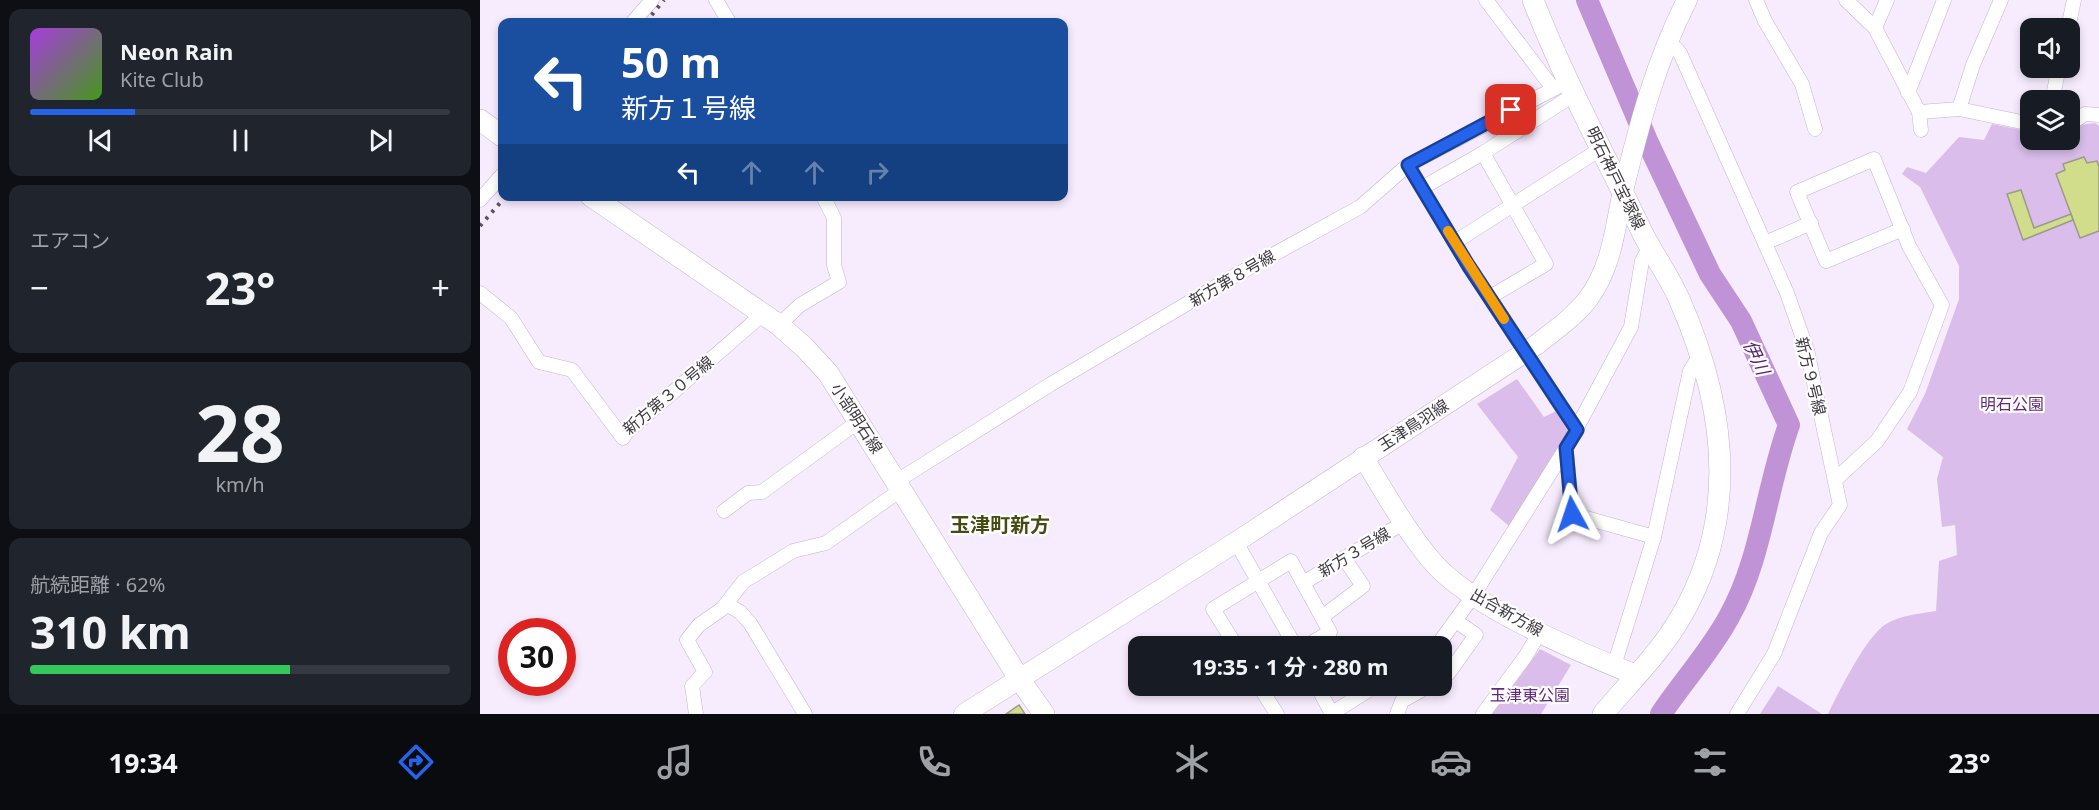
<!DOCTYPE html>
<html lang="ja">
<head>
<meta charset="utf-8">
<style>
	body { margin:0; font-family:"Noto Sans","Noto Sans JP",sans-serif; background:#20242c; color:#f1f3f6; height:100vh; display:flex; flex-direction:column; font-size:22px; white-space:nowrap }
	* { box-sizing:border-box; margin:0 }
	p { font-size:20px; color:#9ea1a6 }
	.icon { flex:none; width:33px; height:33px; fill:none; stroke:currentColor; stroke-width:2; stroke-linecap:round; stroke-linejoin:round }
	.map { position:relative; flex:1; overflow:hidden }
	.side { display:flex; flex-direction:column; gap:9px; padding:9px; background:#0d0f14; width:480px }
	.side>* { flex:none }
	.top-card { position:absolute; left:18px; top:18px; width:570px; height:183px; border-radius:12px; box-shadow:0 3px 9px #0003; background:#1a4fa0; color:#fff; overflow:hidden }
	.fabs { position:absolute; left:1540px; top:18px; display:grid; gap:12px }
	.fabs a { display:grid; place-items:center; width:60px; height:60px; border-radius:12px; background:#171b24; box-shadow:0 3px 9px #0003; font-size:30px }
	.speed { position:absolute; left:18px; top:618px; display:flex; gap:12px; font-size:30px; font-weight:700; text-align:center }
	.speed>* { display:grid; place-content:center; width:78px; height:78px; border-radius:50%; background:#171b24; box-shadow:0 3px 9px #0003; line-height:1 }
	.speed .limit { border:9px solid #d22; background:#fff; color:#111 }
	.pin { position:absolute; display:grid; place-items:center; width:51px; height:51px; color:#fff; margin:-26px; border-radius:12px; box-shadow:0 3px 9px #0006 }
	.me { position:absolute; width:66px; margin:-33px; rotate:355deg; stroke-linejoin:round; filter:drop-shadow(0 0 4px #0008) }
	.turn { display:flex; align-items:center; gap:21px; height:126px; padding:0 24px; font-size:27px }
	.turn .icon { width:78px; height:78px; stroke-width:2.5 }
	.turn b { display:block; font-size:42px; line-height:51px }
	.lanes { display:flex; align-items:center; height:57px; padding:0 24px; background:#0003; justify-content:center; gap:30px; direction:ltr }
	.lanes .off { opacity:.35 }
	.big { font-size:45px; font-weight:700; line-height:1.1 }
	.side .tile { flex:1; display:flex; flex-direction:column; justify-content:center; gap:9px; min-width:0; padding:0 21px; border-radius:12px; background:#20242c }
	.side .dial { align-items:center; gap:0 }
	.dial b { font-size:78px; line-height:1 }
	.song { display:flex; align-items:center; gap:18px }
	.cover { width:72px; height:72px; border-radius:9px; background:linear-gradient(135deg,hsl(280 70% 55%),hsl(100 70% 35%)) }
	.played { height:6px; border-radius:3px; background:linear-gradient(90deg,#2563eb 25%,#363941 25%) }
	.keys { display:flex; justify-content:space-around; direction:ltr }
	.heat { display:flex; justify-content:space-between; align-items:center; font-size:33px; direction:ltr }
	.charge { height:9px; border-radius:4px; background:linear-gradient(90deg,#34c759 62%,#363941 0) }
	.trip { position:absolute; left:648px; top:636px; width:324px; height:60px; border-radius:12px; background:#171b24; box-shadow:0 3px 9px #0003; font-weight:700; line-height:60px; text-align:center }
	.tabs { display:flex; height:96px; justify-content:space-around; align-items:center; background:#090b0e; color:#9ea1a6 }
	.tabs .icon { width:42px; height:42px }
	.tabs .on { color:#2563eb }
	.tabs b { font-size:27px; color:#f1f3f6 }
	main { display:flex; flex:1; min-height:0 }
	.map>svg:first-child { display:block }
	.green { fill:#dabdeb }
	.lines { fill:none; stroke-linecap:round; stroke-linejoin:round }
	.river { stroke:#bf93d6; stroke-width:22 }
	.building { fill:#d2dd8b; stroke:#999c86; stroke-width:1.5 }
	.street-casing { stroke:#c2b5ca; stroke-width:15 }
	.secondary-casing { stroke:#c2b5ca; stroke-width:21 }
	.primary-casing { stroke:#c2b5ca; stroke-width:22 }
	.street { stroke:#fff; stroke-width:14 }
	.secondary { stroke:#fff; stroke-width:20 }
	.primary { stroke:#fff; stroke-width:21 }
	.rail { stroke:#5a535d; stroke-width:4; stroke-dasharray:3 6; stroke-linecap:butt }
	.route-casing { stroke:#184099; stroke-width:15 }
	.route { stroke:#2563eb; stroke-width:10 }
	.slow { stroke:#f59e0b; stroke-width:10 }
	.labels { text-anchor:middle; dominant-baseline:central; stroke-width:4.5; stroke-linejoin:round; paint-order:stroke }
	.street-label { font-size:16px; fill:#3e3841; stroke:#fefefe }
	.park-label { font-size:16px; fill:#602a79; stroke:#fefefe }
	.water-label { font-size:18px; font-style:italic; fill:#56206f; stroke:#fefefe }
	.quarter-label { font-size:20px; font-weight:bold; fill:#464c11; stroke:#fefefe }
</style>
</head>
<body>
<main>
<section class="side">
<div class="tile">
<div class="song"><i class="cover"></i><div><b>Neon Rain</b><p>Kite Club</p></div></div>
<div class="played"></div>
<div class="keys"><svg class="icon" aria-label="previous" viewBox="0 0 24 24"><path d="M18 5L8 12l10 7zM5 5v14"/></svg><svg class="icon" aria-label="pause" viewBox="0 0 24 24"><path d="M8 5v14M16 5v14"/></svg><svg class="icon" aria-label="next" viewBox="0 0 24 24"><path d="M6 5l10 7-10 7zM19 5v14"/></svg></div>
</div>
<div class="tile"><p>エアコン</p>
<div class="heat"><a>−</a><b class="big">23°</b><a>+</a></div>
</div>
<div class="tile dial"><b>28</b><p>km/h</p></div>
<div class="tile"><p>航続距離 · 62%</p><b class="big">310 km</b><div class="charge"></div></div>
</section>
<div class="map">
<svg width="1619" height="714" viewBox="0 0 1619 714">
	<rect width="100%" height="100%" fill="#f7ecfe"/>
	<g class="green">
		<path d="M 1615,123 L 1619,126 L 1619,714 L 1348,714 C 1359,692 1386,636 1406,624 C 1421,615 1439,614 1456,611 L 1459,561 L 1477,555 L 1475,525 L 1462,527 L 1457,479 L 1463,457 L 1427,429 L 1445,394 L 1479,299 L 1479,266 L 1440,187 L 1422,174 L 1427,167 L 1446,173 L 1479,137 L 1504,140 L 1512,124 L 1551,132 L 1551,140 L 1590,140 L 1590,132 L 1600,125 Z"/>
		<path d="M 1037,379 L 1064,417 L 1076,411 L 1088,431 L 1029,526 L 1010,510 L 1038,457 L 997,404 Z"/>
		<path d="M 1060,649 L 1091,665 L 1061,714 L 1012,714 Z"/>
		<path d="M 1298,686 L 1342,714 L 1280,714 Z"/>
	</g>
	<g class="lines">
		<path class="river" d="M 1107,0 L 1168,143 L 1230,274 L 1261,321 L 1309,425 C 1286,488 1282,558 1249,617 C 1230,652 1203,681 1181,714"/>
	</g>
	<g class="building">
		<path d="M 1604,157 L 1607,163 L 1617,161 L 1619,167 L 1619,231 L 1600,238 L 1576,174 L 1585,170 L 1583,164 Z"/>
		<path d="M 1541,190 L 1554,228 L 1591,214 L 1593,220 L 1543,240 L 1527,194 Z"/>
		<path d="M 539,705 L 545,714 L 526,714 Z"/>
	</g>
	<g class="lines">
		<g class="street-casing">
			<g id="street">
				<path d="M 236,0 L 249,22"/>
				<path d="M 1006,0 L 1072,87"/>
				<path d="M 1276,0 L 1285,21 L 1322,84 L 1335,129"/>
				<path d="M 1366,0 L 1395,28 L 1439,112 L 1479,109 L 1551,124"/>
				<path d="M 153,22 L 172,0"/>
				<path d="M 1395,28 L 1407,0"/>
				<path d="M 1588,28 L 1594,0"/>
				<path d="M 1187,39 L 1200,53 L 1307,293 L 1327,350 L 1360,505 L 1341,533 L 1294,654 L 1257,714"/>
				<path d="M 1428,93 L 1464,0"/>
				<path d="M 1572,100 L 1579,68"/>
				<path d="M 1479,109 L 1493,65 L 1521,0"/>
				<path d="M 1439,112 L 1441,130"/>
				<path d="M 1590,124 L 1605,114 L 1619,115"/>
				<path d="M 1003,153 L 1066,264 L 1010,297"/>
				<path d="M 928,165 L 988,265 L 1097,430"/>
				<path d="M 942,188 L 1003,153 L 1095,94"/>
				<path d="M 0,200 L 22,175"/>
				<path d="M 975,242 L 1122,148"/>
				<path d="M 1285,243 L 1331,223"/>
				<path d="M 1170,246 L 1162,261 L 1151,327 L 1086,448 L 1092,514 L 1174,537"/>
				<path d="M 0,293 L 31,318 L 59,362 L 92,370 L 143,438 L 146,433 L 283,314"/>
				<path d="M 299,325 L 320,305 L 359,282 L 354,265 L 354,218 L 343,196"/>
				<path d="M 1355,480 L 1397,441 L 1430,392 L 1462,305 L 1429,246 L 1394,159 L 1317,192 L 1346,261 L 1423,229"/>
				<path d="M 417,481 L 571,384 L 747,280 L 880,207 L 928,165 L 1089,81"/>
				<path d="M 244,511 L 268,493 L 282,492 L 379,421"/>
				<path d="M 756,542 L 815,646"/>
				<path d="M 823,583 L 925,522"/>
				<path d="M 246,604 L 260,612 L 270,623 L 325,714"/>
				<path d="M 842,617 L 883,586 L 864,558"/>
				<path d="M 756,646 L 733,609 L 811,561 L 850,632 L 826,646"/>
				<path d="M 957,646 L 993,596 L 1086,448"/>
				<path d="M 1134,666 L 1174,537 L 1210,371 L 1220,355"/>
				<path d="M 962,678 L 968,674 L 996,635 L 976,621"/>
				<path d="M 779,686 L 797,714"/>
				<path d="M 837,686 L 852,714"/>
				<path d="M 216,714 L 212,686 L 225,672 L 207,640 L 219,625 L 242,609 L 263,582 L 313,551 L 346,543 L 422,489"/>
				<path d="M 851,714 L 895,686"/>
				<path d="M 917,714 L 922,701 L 949,686"/>
				<path d="M 1003,714 L 1045,657 L 1060,632"/>
			</g>
		</g>
		<g class="secondary-casing">
			<g id="secondary">
				<path d="M 883,457 C 904,491 925,529 951,560 C 990,607 1099,652 1156,675"/>
				<path d="M 484,714 L 756,542 L 1056,345 C 1074,331 1094,317 1108,299 C 1132,267 1135,228 1143,191 C 1159,125 1176,61 1207,0"/>
			</g>
		</g>
		<g class="primary-casing">
			<g id="primary">
				<path d="M 1053,0 C 1084,80 1126,157 1163,234 C 1175,257 1190,278 1200,301 C 1245,404 1260,514 1202,615 C 1181,652 1150,682 1123,714"/>
				<path d="M 0,120 L 22,136"/>
				<path d="M 111,196 L 299,325 L 324,347 L 348,373 L 540,680 L 564,714"/>
			</g>
		</g>
		<use href="#street" class="street"/>
		<use href="#secondary" class="secondary"/>
		<use href="#primary" class="primary"/>
		<g class="rail">
			<path d="M 166,22 L 184,0"/>
			<path d="M 0,226 L 26,196"/>
		</g>
	</g>
	<g class="lines">
		<g class="route-casing">
			<path id="route" d="M 1031,110 L 928,165 L 988,265 L 1097,430 L 1086,448 L 1092,514"/>
		</g>
		<use href="#route" class="route"/>
		<path class="slow" d="M 968,231 L 1024,319"/>
	</g>
	<g class="labels">
		<g class="street-label">
			<text transform="translate(1136 178) rotate(64)">明石神戸宝塚線</text>
			<text transform="translate(752 278) rotate(-30)">新方第８号線</text>
			<text transform="translate(1331 376) rotate(76)">新方９号線</text>
			<text transform="translate(188 395) rotate(-40)">新方第３０号線</text>
			<text transform="translate(377 418) rotate(57)">小部明石線</text>
			<text transform="translate(933 425) rotate(-33)">玉津鳥羽線</text>
			<text transform="translate(874 552) rotate(-31)">新方３号線</text>
			<text transform="translate(1027 612) rotate(29)">出合新方線</text>
		</g>
		<g class="park-label">
			<text x="1532" y="404">明石公園</text>
			<text x="1050" y="695">玉津東公園</text>
		</g>
		<g class="water-label">
			<text transform="translate(1277 357) rotate(65)">伊川</text>
		</g>
		<g class="quarter-label">
			<text x="520" y="524">玉津町新方</text>
		</g>
	</g>
</svg>
<div class="fabs">
<a><svg class="icon" aria-label="sound" viewBox="0 0 24 24"><path d="M4 9h4l5-4v14l-5-4H4zM17 9q2 3 0 6"/></svg></a>
<a><svg class="icon" aria-label="layers" viewBox="0 0 24 24"><path d="M12 4l9 5-9 5-9-5zM3 14l9 5 9-5"/></svg></a>
</div>
<div class="speed"><div class="limit">30</div></div>
<div class="pin" style="left:1031px;top:110px;background:#d93025"><svg class="icon" aria-label="arrive" viewBox="0 0 24 24"><path d="M6 21V4h12l-3 4 3 4H6"/></svg></div>
<svg class="me" style="left:1092px;top:514px" viewBox="-20 -20 40 40"><path d="M0-17L14 15 0 8-14 15z" fill="#2563eb" stroke="#fff" stroke-width="4"/></svg>
<div class="trip">19:35 · 1 分 · 280 m</div>
<div class="top-card">
<div class="turn"><svg class="icon" aria-label="left" viewBox="0 0 24 24"><path d="M17 20v-9H6M10 6l-5 5 5 5"/></svg><div><b>50 m</b>新方１号線</div></div>
<div class="lanes"><svg class="icon" aria-label="left" viewBox="0 0 24 24"><path d="M17 20v-9H6M10 6l-5 5 5 5"/></svg><svg class="icon off" aria-label="ahead" viewBox="0 0 24 24"><path d="M12 20V5M6 11l6-6 6 6"/></svg><svg class="icon off" aria-label="ahead" viewBox="0 0 24 24"><path d="M12 20V5M6 11l6-6 6 6"/></svg><svg class="icon off" aria-label="right" viewBox="0 0 24 24"><path d="M7 20v-9h11M14 6l5 5-5 5"/></svg></div>
</div>
</div>
</main>
<nav class="tabs">
<b>19:34</b>
<svg class="icon on" aria-label="directions" viewBox="0 0 24 24"><path d="M12 3l9 9-9 9-9-9zM9 14v-3h6M13 9l2 2-2 2"/></svg>
<svg class="icon" aria-label="music" viewBox="0 0 24 24"><path d="M9 18V5l10-2v13"/><circle cx="6" cy="18" r="3"/><circle cx="16" cy="16" r="3"/></svg>
<svg class="icon" aria-label="phone" viewBox="0 0 24 24"><path d="M5 4h4l2 5-3 2q2 4 5 5l2-3 5 2v4C11 20 4 13 5 4z"/></svg>
<svg class="icon" aria-label="climate" viewBox="0 0 24 24"><path d="M12 3v18M4 7l16 10M4 17L20 7"/></svg>
<svg class="icon" aria-label="car" viewBox="0 0 24 24"><path d="M5 17H2v-5l4-1 3-4h7l3 4 3 1v5h-3M9 17h6M6 11h13"/><circle cx="7" cy="17" r="2"/><circle cx="17" cy="17" r="2"/></svg>
<svg class="icon" aria-label="filters" viewBox="0 0 24 24"><path d="M4 7h16M4 17h16"/><circle cx="9" cy="7" r="2"/><circle cx="15" cy="17" r="2"/></svg>
<b>23°</b>
</nav>
</body>
</html>
